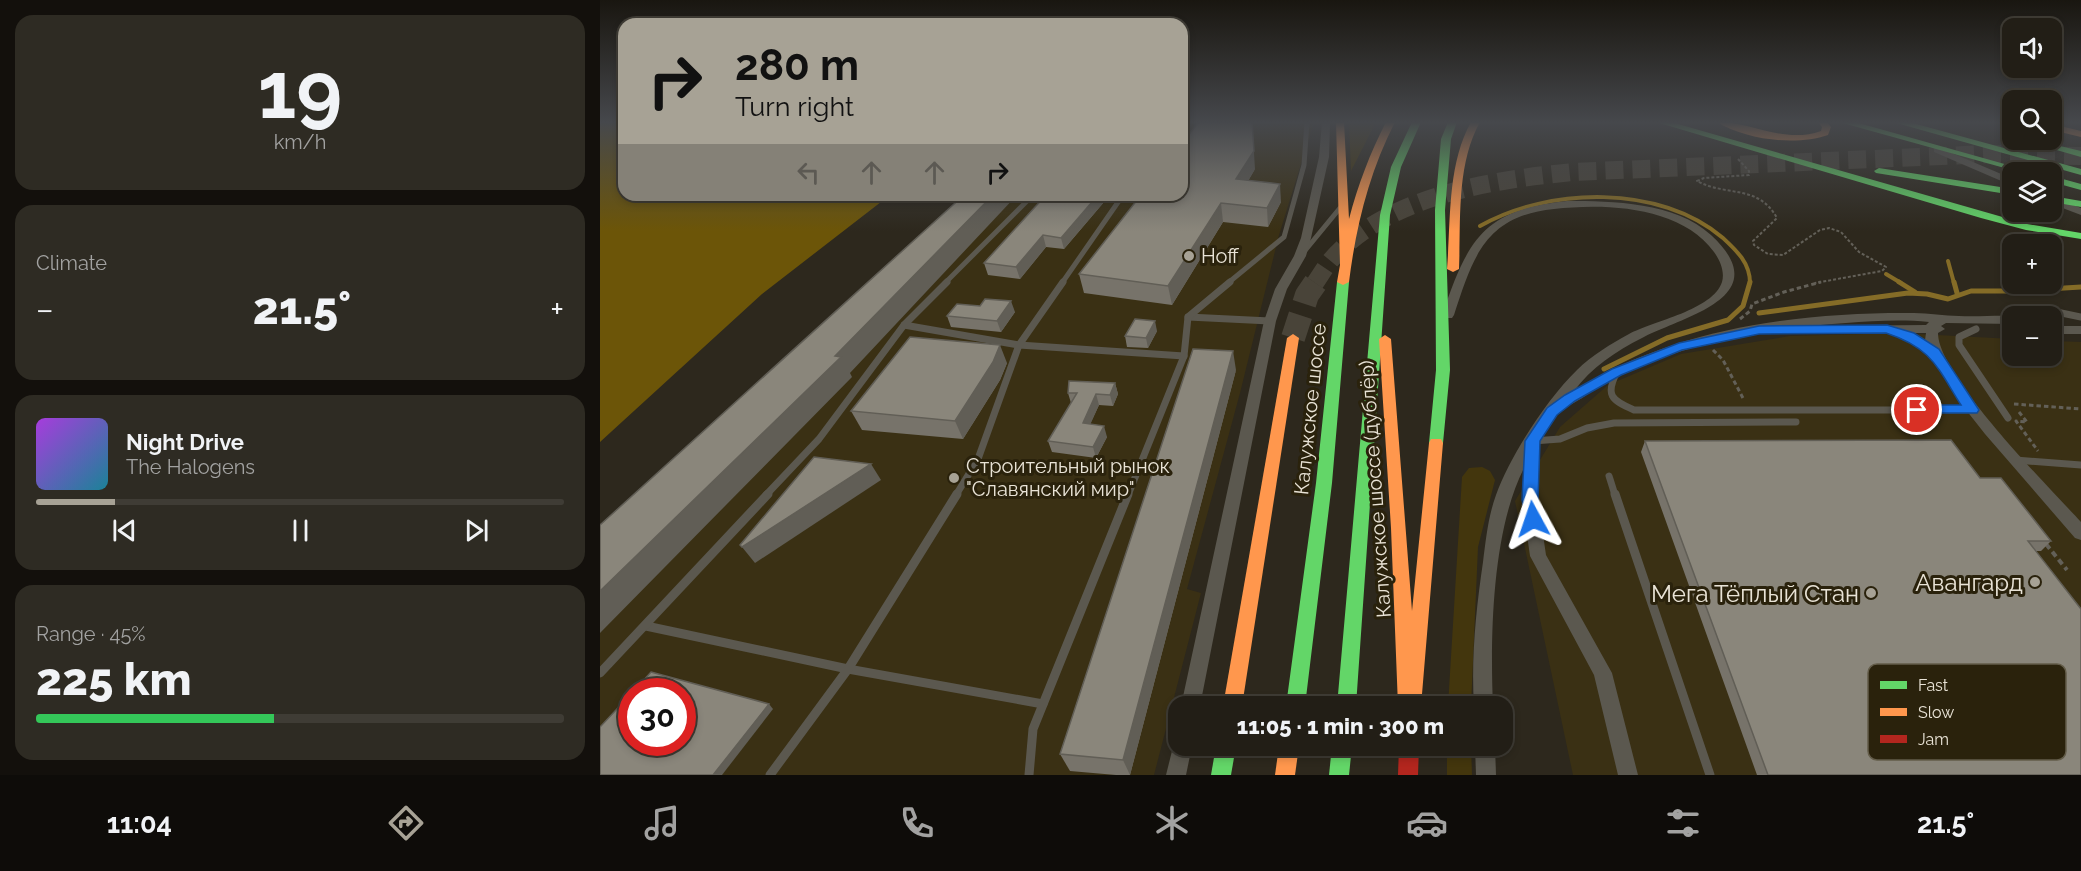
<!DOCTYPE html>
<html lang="en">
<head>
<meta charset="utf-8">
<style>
	body { margin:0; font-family:Raleway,sans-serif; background:#2e2b23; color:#f1f3f6; height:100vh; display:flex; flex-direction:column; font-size:22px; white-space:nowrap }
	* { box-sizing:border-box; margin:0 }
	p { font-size:20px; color:#a2a2a1 }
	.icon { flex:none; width:33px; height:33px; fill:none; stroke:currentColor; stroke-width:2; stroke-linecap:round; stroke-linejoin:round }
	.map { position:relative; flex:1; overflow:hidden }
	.sheet { display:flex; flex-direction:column; gap:15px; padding:15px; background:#13100c; width:600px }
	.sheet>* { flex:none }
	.guide { position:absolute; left:18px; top:18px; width:570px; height:183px; border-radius:18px; box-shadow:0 3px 9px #0003,0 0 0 2px #3f3c35; background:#a7a295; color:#111; overflow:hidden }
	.tools { position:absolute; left:1402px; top:18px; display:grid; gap:12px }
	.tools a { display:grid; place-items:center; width:60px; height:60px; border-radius:12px; background:#221e16; box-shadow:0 3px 9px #0003,0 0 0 2px #3f3c35; font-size:30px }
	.speed { position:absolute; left:18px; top:678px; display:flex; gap:12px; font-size:30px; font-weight:700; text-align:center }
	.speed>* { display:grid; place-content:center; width:78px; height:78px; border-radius:50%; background:#221e16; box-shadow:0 3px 9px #0003,0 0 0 2px #3f3c35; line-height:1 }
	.speed .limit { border:9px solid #d22; background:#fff; color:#111 }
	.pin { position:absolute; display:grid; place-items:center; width:51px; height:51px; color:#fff; margin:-26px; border:3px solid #fff; border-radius:50%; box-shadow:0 2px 6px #0007 }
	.me { position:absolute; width:66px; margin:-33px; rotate:355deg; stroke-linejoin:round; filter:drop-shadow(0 0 4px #0008) }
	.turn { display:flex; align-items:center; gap:21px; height:126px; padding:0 18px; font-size:27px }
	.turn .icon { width:78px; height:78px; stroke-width:2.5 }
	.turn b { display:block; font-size:42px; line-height:51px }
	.lanes { display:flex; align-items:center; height:57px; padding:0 18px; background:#0003; justify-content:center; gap:30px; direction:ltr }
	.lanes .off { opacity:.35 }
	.big { font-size:45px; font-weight:800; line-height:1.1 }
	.sheet .card { flex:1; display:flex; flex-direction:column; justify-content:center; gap:9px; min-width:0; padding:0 21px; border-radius:18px; background:#2e2b23 }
	.sheet .dial { align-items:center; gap:0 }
	.dial b { font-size:78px; line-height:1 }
	.song { display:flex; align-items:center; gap:18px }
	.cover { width:72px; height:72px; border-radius:9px; background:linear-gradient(135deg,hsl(280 70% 55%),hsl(190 70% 35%)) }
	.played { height:6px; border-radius:3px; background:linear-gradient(90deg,#a7a295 15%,#3f3c35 15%) }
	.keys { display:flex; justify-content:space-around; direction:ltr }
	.heat { display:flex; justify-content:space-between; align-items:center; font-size:33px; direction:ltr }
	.charge { height:9px; border-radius:4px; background:linear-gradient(90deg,#34c759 45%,#3f3c35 0) }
	.trip { position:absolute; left:568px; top:696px; width:345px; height:60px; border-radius:18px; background:#221e16; box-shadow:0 3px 9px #0003,0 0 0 2px #3f3c35; font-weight:800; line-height:60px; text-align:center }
	.dock { display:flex; height:96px; justify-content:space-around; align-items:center; background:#0e0c09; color:#a2a2a1 }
	.dock .icon { width:42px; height:42px }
	.dock .on { color:#a7a295 }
	.dock b { font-size:27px; color:#f1f3f6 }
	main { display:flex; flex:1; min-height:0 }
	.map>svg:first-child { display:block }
	.built { fill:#3a3014; fill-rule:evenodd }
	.green { fill:#43360d }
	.forest { fill:#6c5508 }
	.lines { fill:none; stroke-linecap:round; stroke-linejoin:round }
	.stream-far1 { stroke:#856c27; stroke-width:4 }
	.stream { stroke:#856c27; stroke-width:5 }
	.highway-tunnel-far1 { stroke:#494439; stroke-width:18; stroke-dasharray:18 9; stroke-linecap:butt }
	.highway-tunnel { stroke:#494439; stroke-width:24; stroke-dasharray:24 12; stroke-linecap:butt }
	.path-far2 { stroke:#636058; stroke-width:2; stroke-dasharray:3 2; stroke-linecap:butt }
	.path-far1 { stroke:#636058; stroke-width:3; stroke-dasharray:4.5 3; stroke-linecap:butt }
	.path { stroke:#636058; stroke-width:4; stroke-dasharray:6 4; stroke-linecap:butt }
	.lane-far2 { stroke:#5b584f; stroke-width:5 }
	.lane-far1 { stroke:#5b584f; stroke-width:7 }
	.lane { stroke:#5b584f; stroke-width:9 }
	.street { fill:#5b584f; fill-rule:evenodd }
	.fast { fill:#63d668; fill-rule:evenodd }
	.slow { fill:#ff974d; fill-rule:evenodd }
	.jam { fill:#b3261e; fill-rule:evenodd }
	.wall { fill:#77736a }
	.shaded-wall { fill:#615e56 }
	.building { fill:#8a867b; stroke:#615e56; stroke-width:1.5 }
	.route { fill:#1a73e8; stroke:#114b97; stroke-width:1.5 }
	.poi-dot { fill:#a7a295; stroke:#2a220c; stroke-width:2 }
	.labels { text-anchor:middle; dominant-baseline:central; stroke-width:6; stroke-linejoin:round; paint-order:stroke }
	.poi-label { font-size:20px; fill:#e9e3d6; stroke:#2a220c; text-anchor:start }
	.street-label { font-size:20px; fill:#e9e3d6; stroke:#2a220c }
	.near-poi-label { font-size:24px; fill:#e9e3d6; stroke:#2a220c; text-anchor:end }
	.key { fill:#2a220c; stroke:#635c49; stroke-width:1.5 }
	.key-label { font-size:16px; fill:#e9e3d6 }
</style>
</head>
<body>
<main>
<section class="sheet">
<div class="card dial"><b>19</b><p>km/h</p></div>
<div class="card"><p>Climate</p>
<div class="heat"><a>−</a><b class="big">21.5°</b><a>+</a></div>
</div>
<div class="card">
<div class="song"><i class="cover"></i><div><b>Night Drive</b><p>The Halogens</p></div></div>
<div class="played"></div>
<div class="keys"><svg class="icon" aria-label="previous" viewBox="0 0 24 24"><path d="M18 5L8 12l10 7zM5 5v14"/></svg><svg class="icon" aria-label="pause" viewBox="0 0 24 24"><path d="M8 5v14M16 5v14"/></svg><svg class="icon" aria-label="next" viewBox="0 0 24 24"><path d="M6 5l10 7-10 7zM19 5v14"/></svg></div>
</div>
<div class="card"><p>Range · 45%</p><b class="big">225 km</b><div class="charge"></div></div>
</section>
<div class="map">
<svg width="1481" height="775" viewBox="0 0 1481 775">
	<rect width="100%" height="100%" fill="#2d281d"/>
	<g class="built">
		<path d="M 582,122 L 714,122 L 679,235 L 640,393 L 587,589 L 601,593 L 554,775 L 0,775 L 0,563 L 387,195 L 582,195 ZM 32,692 L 82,692 L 82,742 L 32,742 Z"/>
		<path d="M 1299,333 L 1413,339 L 1413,356 L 1452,356 L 1452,341 L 1481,342 L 1481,775 L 973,775 L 915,501 L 960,427 L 1008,385 L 1081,354 L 1190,336 Z"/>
	</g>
	<g class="green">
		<path d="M 749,122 L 776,122 L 751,171 Z"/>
		<path d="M 882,467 L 890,471 L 895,480 L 878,547 L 871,706 L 848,706 L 862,477 L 869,468 Z"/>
		<path d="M 847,746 L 871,746 L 872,775 L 847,775 Z"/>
	</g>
	<path class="forest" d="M 0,122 L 24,122 L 24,195 L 290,195 L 162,294 L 0,442 Z"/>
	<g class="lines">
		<g class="stream-far1">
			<path d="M 880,226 C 949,187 1060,184 1123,238 C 1137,251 1150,263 1150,283"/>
			<path d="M 1348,261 L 1354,283"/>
			<path d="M 1286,274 L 1301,283"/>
		</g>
		<g class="stream">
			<path d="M 1299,282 L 1315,292"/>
			<path d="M 1354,282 L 1357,293"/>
			<path d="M 1159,313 L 1308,293 L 1327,294 L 1348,299 L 1371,291 L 1414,291 L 1481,287"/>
			<path d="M 1004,369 L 1067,338 L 1128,320 L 1143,306 L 1150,282"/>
		</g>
		<path class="highway-tunnel-far1" d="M 715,283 C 720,276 725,267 731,260 C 788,195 892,180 973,172 L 1388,154 L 1481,156"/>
		<path class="highway-tunnel" d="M 693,338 L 707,295 L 716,282"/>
		<path class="path-far2" d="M 1138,159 L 1149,171 L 1149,175 L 1104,178 L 1097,181 C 1127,197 1158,184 1177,218 L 1153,241 L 1154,245 L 1168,254 L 1183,255 L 1220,230 L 1229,228 L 1241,232 L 1259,252 L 1286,267 L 1282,271 L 1215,283"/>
		<g class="path-far1">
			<path d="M 1140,319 L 1150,311 L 1152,304 L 1184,292 L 1221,282"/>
			<path d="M 1113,350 L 1123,360 L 1144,400"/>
			<path d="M 1414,404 L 1481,409"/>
			<path d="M 1419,412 L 1427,422 L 1416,421 L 1438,451"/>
		</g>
		<path class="path" d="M 1446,544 L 1467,570"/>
		<g class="lane-far2">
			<path d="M 703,253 L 740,208"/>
			<path d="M 345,283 L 433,195"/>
			<path d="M 462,283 L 523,195"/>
			<path d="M 628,283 L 684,237 L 704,165 L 707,122"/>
		</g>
		<g class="lane-far1">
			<path d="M 1427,309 L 1447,310 L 1481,317"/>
			<path d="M 588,317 L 670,321"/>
			<path d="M 304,325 L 419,345 L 584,356"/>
			<path d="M 1376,329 L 1359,337 L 1359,345 L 1408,418"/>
			<path d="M 1017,372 C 1005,395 1011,400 1034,410 L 1372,410"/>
			<path d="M 933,441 L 960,439 L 987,428 L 1014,423 L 1196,422"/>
			<path d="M 1415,460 L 1481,465"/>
			<path d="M 1009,476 L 1015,495"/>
			<path d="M 166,495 L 219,439 L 304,325 L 347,282"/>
			<path d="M 356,495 L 378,459 L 419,345 L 463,282"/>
			<path d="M 528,495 L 584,356 L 588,317 L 630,282"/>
		</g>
		<g class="lane">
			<path d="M 1015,494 L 1110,775"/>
			<path d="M 46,626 L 248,669 L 443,704"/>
			<path d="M 0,673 L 168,494"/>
			<path d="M 170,775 L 248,669 L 357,494"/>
			<path d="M 429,775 L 433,729 L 528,494"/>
		</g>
		<g class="street">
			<path d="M 722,122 L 730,122 L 729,157 L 711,238 L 706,256 L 687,289 L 676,321 L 600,706 L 581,706 L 664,321 L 675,289 L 694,256 L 701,238 L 719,157 Z"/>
			<path d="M 1334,148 L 1340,148 L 1413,179 L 1413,186 L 1334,152 Z"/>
			<path d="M 1452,197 L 1481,208 L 1481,215 L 1452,204 Z"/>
			<path d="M 967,201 C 1013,201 1075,202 1111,235 C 1178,297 1084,316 1042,338 C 1016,351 991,368 974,391 C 1073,328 1199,312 1314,313 C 1329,313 1344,316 1359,316 C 1378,317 1396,315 1414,316 L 1413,324 L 1346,323 L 1341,326 L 1345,329 L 1338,333 C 1338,376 1449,487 1481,522 L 1481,540 L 1475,538 L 1385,434 L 1359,401 L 1331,355 L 1293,333 L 1220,334 L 1214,330 L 1220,326 L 1326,325 L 1329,322 C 1301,319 1273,321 1246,323 C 1155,329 1062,346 985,396 C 977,402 964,407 958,413 C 950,421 943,434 937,444 L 939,447 L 938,500 L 946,555 L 1012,673 L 1038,775 L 1018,775 L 994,675 L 930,556 L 922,500 L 924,468 C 892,531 890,636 893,706 L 874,706 C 871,659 876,609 883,562 C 886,539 888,517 896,495 C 910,456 947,399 977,370 C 992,355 1011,344 1029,334 C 1053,321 1113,310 1122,282 C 1125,272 1120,260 1114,252 C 1081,206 1005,203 954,209 C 885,216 873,257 854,315 L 852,318 L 844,318 L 842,315 C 868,240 882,210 967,201 ZM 1311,333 L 1326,333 L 1325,340 Z"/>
			<rect x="1452" y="326" width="29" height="8"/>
			<path d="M 579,737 L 579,746 L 592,746 L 586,775 L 566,775 L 575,739 Z"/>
			<path d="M 875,746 L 895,746 L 896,775 L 876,775 Z"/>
		</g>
		<g class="fast">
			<path d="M 812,122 L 821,122 L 801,167 L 790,215 L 756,706 L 737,706 L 780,215 L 791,167 Z"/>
			<path d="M 848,122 L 857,122 L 851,139 L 845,210 L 850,370 L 843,443 L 841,447 L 831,447 L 829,443 L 836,370 L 835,210 L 841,139 Z"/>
			<path d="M 1056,122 L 1071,122 L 1427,224 L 1481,233 L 1481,239 L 1426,230 L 1381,218 Z"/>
			<path d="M 1239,122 L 1255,122 L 1433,172 L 1419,172 Z"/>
			<path d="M 1293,122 L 1309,122 L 1481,169 L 1481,175 Z"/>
			<path d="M 1399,122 L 1413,122 L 1413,128 L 1400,124 Z"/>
			<path d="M 1421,140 L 1435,140 L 1481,151 L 1481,157 Z"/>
			<path d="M 1279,168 L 1413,189 L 1413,195 L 1276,173 L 1274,171 Z"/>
			<path d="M 1452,176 L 1481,184 L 1481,190 L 1452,182 Z"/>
			<path d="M 1452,196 L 1481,201 L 1481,207 L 1452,202 Z"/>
			<path d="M 743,279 L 749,282 L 732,483 L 705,706 L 686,706 L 716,483 L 737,282 Z"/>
			<path d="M 616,746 L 636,746 L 631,775 L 611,775 Z"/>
			<path d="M 732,746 L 752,746 L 749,775 L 729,775 Z"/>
		</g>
		<g class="slow">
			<path d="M 736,122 L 744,122 L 749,219 C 758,185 770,153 786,122 L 795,122 C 769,173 756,226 749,282 L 743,285 L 737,282 L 740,265 Z"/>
			<path d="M 871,122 L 880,122 C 856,165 861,221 859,269 L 853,272 L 847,269 C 851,221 847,165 871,122 Z"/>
			<path d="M 1117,122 C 1153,122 1184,144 1221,131 L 1222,127 L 1218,122 L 1227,122 L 1231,127 L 1228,135 C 1196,146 1146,140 1117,122 Z"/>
			<path d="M 1452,124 L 1481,131 L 1481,137 L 1452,130 Z"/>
			<path d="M 693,334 L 699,338 L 642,706 L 623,706 L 687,338 Z"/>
			<path d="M 785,335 L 791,339 L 812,611 L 829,443 L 831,439 L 841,439 L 843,443 L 821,706 L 798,706 L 791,528 L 779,339 Z"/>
			<path d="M 679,746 L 699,746 L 695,775 L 675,775 Z"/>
		</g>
		<path class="jam" d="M 799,746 L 819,746 L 818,775 L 798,775 Z"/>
	</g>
	<g class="wall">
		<path d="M 655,169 L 648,181 L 681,202 L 668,227 L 623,222 L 572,305 L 484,293 L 479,274 Z"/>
		<path d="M 446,195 L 510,195 L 464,249 L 446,247 L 420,279 L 388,275 L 384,263 Z"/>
		<path d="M 415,312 L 401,332 L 351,327 L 347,316 Z"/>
		<path d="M 557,331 L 548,348 L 527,347 L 525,336 Z"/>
		<path d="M 407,363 L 400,380 L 363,439 L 262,430 L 251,411 Z"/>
		<path d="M 636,370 L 530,775 L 516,775 L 470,771 L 460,754 Z"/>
		<path d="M 515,383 L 518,394 L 513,406 L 499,405 L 490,424 L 507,437 L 496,458 L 452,452 L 448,441 L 471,403 L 468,393 Z"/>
		<path d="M 1045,441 L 1380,478 L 1451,541 L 1441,551 L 1436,551 L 1481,775 L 1157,775 L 1041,452 Z"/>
	</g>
	<g class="shaded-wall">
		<path d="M 652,122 L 655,169 L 638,198 L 636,179 Z"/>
		<path d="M 680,184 L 681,202 L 668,227 L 667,208 Z"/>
		<path d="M 393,195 L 417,195 L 250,373 L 252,377 L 0,633 L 0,591 L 235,356 Z"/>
		<path d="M 498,195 L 510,195 L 464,249 L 461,238 Z"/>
		<path d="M 621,203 L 623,222 L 572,305 L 568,286 Z"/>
		<path d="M 443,235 L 446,247 L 420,279 L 416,267 Z"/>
		<path d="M 411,301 L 415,312 L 401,332 L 397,321 Z"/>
		<path d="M 555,321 L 557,331 L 548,348 L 546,338 Z"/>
		<path d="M 400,345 L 407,363 L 400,380 L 363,439 L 355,421 Z"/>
		<path d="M 633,351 L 636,370 L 530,775 L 523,760 Z"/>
		<path d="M 515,383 L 518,394 L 513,406 L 510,395 Z"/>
		<path d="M 496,394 L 499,405 L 486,434 L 483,423 Z"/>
		<path d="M 504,426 L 507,437 L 496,458 L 493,447 Z"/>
		<path d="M 271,464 L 281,480 L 155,563 L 142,547 Z"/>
		<path d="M 169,704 L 173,709 L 122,775 L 113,775 Z"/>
	</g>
	<g class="building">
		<path d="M 599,122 L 652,122 L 654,151 L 636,179 L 680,184 L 667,208 L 621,203 L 568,286 L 479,274 L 541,195 L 582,195 L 582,143 Z"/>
		<path d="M 364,195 L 393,195 L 235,356 L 241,357 L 0,591 L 0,525 Z"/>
		<path d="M 446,195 L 498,195 L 461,238 L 443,235 L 416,267 L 384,263 Z"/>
		<path d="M 385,299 L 411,301 L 397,321 L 347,316 L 357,304 L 380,306 Z"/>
		<path d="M 535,319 L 555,321 L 546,338 L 525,336 Z"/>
		<path d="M 310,337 L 400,345 L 393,362 L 355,421 L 251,411 Z"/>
		<path d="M 593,349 L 633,351 L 523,760 L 460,754 Z"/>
		<path d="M 469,381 L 515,383 L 510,395 L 496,394 L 483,423 L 504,426 L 493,447 L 448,441 L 477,393 L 468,393 Z"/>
		<path d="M 1351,440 L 1380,478 L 1401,478 L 1451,541 L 1428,541 L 1481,609 L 1481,775 L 1168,775 L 1045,441 Z"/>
		<path d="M 214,457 L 271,464 L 142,547 L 140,545 Z"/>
		<path d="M 51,672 L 169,704 L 113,775 L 0,775 L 0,727 L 32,693 L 32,742 L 82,742 L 82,692 L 33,692 Z"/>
	</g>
	<linearGradient id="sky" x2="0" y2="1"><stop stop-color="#191610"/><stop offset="0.53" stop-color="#46484c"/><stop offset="1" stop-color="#46484c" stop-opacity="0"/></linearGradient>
	<rect width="1481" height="231" fill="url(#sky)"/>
	<path class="route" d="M 1287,325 L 1314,333 L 1339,349 L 1379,410 L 1377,413 L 1312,413 L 1310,410 L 1317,405 L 1361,405 C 1337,367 1332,348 1286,333 L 1159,334 L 1082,350 L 1021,375 L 975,401 L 957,415 L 940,441 L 938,500 L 941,519 L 938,523 L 933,525 L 927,523 L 922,500 L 925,441 L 947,408 L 965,395 L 1012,369 L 1079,343 L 1159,326 Z"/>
	<g class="poi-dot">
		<circle cx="589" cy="256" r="6"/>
		<circle cx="354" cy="478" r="6"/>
		<circle cx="1435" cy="582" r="6"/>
		<circle cx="1271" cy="593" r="6"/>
	</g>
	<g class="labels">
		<g class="poi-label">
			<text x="601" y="256">Hoff</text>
			<text x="366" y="466">Строительный рынок<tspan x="366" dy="23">"Славянский мир"</tspan></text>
		</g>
		<g class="street-label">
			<text transform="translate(710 409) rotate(-84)">Калужское шоссе</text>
			<text transform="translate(775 489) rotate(-94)">Калужское шоссе (дублёр)</text>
		</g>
		<g class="near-poi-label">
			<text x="1423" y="582">Авангард</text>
			<text x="1259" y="593">Мега Тёплый Cтан</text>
		</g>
	</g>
	<rect x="1268" y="664" width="198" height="96" rx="9" class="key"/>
	<rect x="1280" y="681" width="27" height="8" fill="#63d668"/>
	<rect x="1280" y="708" width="27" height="8" fill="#ff974d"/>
	<rect x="1280" y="735" width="27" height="8" fill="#b3261e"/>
	<g class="key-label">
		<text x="1318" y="691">Fast</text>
		<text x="1318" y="718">Slow</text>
		<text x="1318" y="745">Jam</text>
	</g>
</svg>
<div class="tools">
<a><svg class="icon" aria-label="sound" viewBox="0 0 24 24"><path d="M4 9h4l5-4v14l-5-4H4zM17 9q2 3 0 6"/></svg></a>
<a><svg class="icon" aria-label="search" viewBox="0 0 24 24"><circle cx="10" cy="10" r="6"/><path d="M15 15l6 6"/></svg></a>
<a><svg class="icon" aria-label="layers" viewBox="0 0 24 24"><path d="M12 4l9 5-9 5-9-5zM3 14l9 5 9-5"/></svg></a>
<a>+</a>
<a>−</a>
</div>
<div class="speed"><div class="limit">30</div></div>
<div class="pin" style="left:1317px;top:410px;background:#d93025"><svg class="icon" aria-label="arrive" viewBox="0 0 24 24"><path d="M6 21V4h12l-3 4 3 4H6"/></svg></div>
<svg class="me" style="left:933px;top:519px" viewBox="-20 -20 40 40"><path d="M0-17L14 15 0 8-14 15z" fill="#1a73e8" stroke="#fff" stroke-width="4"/></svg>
<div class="trip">11:05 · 1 min · 300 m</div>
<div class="guide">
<div class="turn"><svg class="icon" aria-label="right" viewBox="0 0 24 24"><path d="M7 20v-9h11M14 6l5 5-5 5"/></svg><div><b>280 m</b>Turn right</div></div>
<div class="lanes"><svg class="icon off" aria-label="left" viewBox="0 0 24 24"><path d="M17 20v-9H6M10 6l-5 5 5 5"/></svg><svg class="icon off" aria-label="ahead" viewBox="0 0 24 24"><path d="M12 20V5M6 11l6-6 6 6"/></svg><svg class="icon off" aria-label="ahead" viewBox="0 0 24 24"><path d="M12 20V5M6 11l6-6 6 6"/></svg><svg class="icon" aria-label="right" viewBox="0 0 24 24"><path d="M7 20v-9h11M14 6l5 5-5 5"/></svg></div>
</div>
</div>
</main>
<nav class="dock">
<b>11:04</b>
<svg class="icon on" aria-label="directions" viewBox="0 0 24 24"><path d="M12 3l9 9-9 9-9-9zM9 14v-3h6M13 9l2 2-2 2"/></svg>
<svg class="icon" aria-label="music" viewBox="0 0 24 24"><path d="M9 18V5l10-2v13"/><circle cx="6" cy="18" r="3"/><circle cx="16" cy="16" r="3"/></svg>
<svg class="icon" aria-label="phone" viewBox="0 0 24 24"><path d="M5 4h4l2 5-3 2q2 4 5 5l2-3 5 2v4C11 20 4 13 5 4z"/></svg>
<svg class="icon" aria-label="climate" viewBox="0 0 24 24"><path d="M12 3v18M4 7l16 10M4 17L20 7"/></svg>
<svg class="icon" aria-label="car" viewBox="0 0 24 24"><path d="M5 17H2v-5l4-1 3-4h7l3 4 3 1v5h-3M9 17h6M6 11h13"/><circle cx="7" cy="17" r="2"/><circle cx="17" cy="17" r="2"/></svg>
<svg class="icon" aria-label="filters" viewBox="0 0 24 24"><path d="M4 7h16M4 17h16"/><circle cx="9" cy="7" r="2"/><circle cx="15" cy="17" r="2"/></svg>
<b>21.5°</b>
</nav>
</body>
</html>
